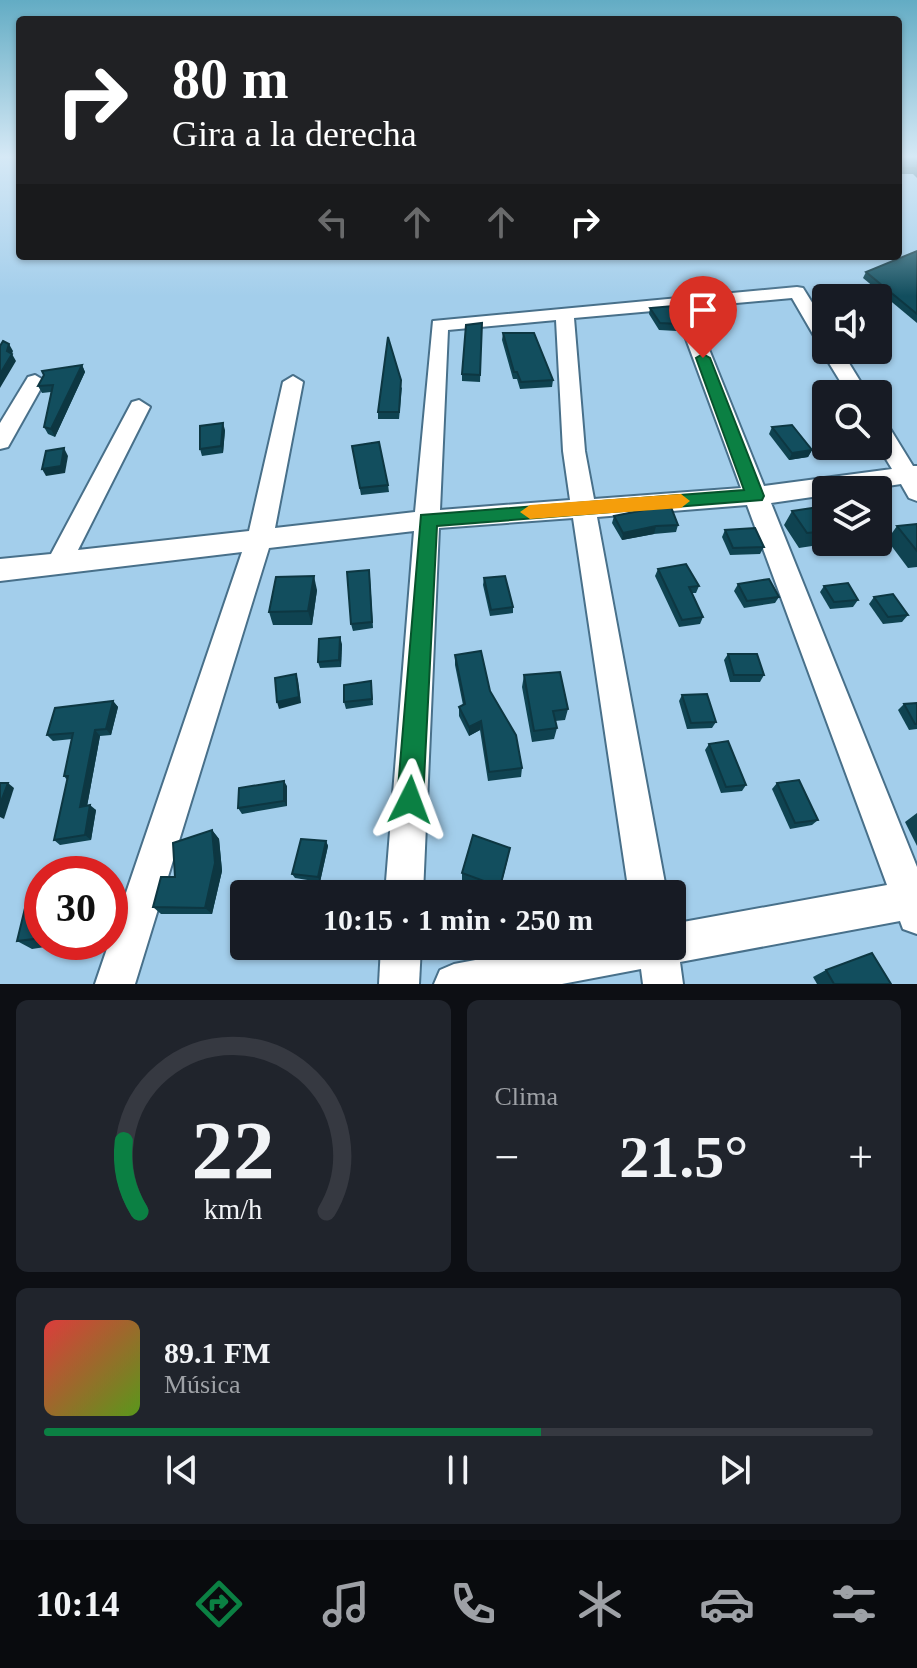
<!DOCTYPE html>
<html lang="es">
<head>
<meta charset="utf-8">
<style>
	body { margin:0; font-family:Georgia,serif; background:#20242c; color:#f1f3f6; height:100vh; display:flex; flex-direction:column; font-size:30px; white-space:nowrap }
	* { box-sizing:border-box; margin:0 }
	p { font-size:26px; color:#9ea1a6 }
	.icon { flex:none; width:44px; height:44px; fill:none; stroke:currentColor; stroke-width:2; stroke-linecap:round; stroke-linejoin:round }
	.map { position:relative; height:984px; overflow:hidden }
	.sheet { display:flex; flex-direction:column; gap:16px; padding:16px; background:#0d0f14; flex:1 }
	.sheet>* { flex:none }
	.hud { position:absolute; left:16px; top:16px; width:886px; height:244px; border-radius:8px; box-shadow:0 2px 6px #0004; background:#202124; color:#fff; overflow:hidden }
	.fabs { position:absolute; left:812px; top:284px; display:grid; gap:16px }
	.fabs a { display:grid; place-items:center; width:80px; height:80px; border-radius:8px; background:#171b24; box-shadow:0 2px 6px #0004; font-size:40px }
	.speed { position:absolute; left:24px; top:856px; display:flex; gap:16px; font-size:40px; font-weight:700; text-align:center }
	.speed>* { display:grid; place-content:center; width:104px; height:104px; border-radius:50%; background:#171b24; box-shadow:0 2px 6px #0004; line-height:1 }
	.speed .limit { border:12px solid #d22; background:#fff; color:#111 }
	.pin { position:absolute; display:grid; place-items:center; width:68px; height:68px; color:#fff; margin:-82px -34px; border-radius:50% 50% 50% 0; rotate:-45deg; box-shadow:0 0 8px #0007 }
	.pin .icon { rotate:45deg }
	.me { position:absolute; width:88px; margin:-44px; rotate:3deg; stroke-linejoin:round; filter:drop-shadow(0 0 6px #0008) }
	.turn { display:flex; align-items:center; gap:28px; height:168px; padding:0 24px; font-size:36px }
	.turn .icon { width:104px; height:104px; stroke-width:2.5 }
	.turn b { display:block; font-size:56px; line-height:68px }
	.lanes { display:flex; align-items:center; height:76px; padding:0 24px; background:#0003; justify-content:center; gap:40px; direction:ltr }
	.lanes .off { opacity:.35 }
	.big { font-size:60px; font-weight:700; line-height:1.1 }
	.sheet .card { flex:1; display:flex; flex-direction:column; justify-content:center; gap:12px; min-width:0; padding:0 28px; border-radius:12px; background:#20242c }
	.sheet .dial { align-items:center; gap:0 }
	.dial svg { height:208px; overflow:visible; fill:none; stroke:#363941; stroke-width:7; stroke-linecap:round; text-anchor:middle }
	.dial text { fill:#f1f3f6; stroke:none }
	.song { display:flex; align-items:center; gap:24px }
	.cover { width:96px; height:96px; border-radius:12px; background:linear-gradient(135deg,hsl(0 70% 55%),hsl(90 70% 35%)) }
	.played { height:8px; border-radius:4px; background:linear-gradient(90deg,#0b8043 60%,#363941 60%) }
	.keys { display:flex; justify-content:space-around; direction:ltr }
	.heat { display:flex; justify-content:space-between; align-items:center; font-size:44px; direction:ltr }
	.sheet .tiles { flex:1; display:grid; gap:16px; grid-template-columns:1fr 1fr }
	.card:last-child { grid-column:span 2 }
	.trip { position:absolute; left:230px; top:880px; width:456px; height:80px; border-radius:8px; background:#171b24; box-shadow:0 2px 6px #0004; font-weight:700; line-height:80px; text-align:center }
	.dock { display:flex; height:128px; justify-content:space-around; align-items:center; background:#090b0e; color:#9ea1a6 }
	.dock .icon { width:56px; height:56px }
	.dock .on { color:#0b8043 }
	.dock b { font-size:36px; color:#f1f3f6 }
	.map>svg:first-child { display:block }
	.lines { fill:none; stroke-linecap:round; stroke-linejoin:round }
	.minor-casing { stroke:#48708a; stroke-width:4 }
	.minor { fill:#fff; fill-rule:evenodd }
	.wall { fill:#0f4351 }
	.shaded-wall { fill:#0d3742 }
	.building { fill:#124e5e; stroke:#0d3742; stroke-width:2 }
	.route { fill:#0b8043; stroke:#07532c; stroke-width:2 }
	.slow { fill:#f59e0b }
</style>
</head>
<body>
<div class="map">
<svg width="917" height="984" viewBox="0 0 917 984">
	<rect width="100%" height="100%" fill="#a3ceeb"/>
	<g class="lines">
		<g class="minor-casing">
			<g id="minor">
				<path d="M 797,287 L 803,288 L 826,325 L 826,350 L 841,350 L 868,394 L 848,394 L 821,350 L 824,346 L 817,341 L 792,298 L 692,307 L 764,486 L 892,469 L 878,446 L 878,420 L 886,422 L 913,466 L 917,466 L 917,501 L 909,498 L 901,484 L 861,490 L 826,490 L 826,495 L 771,503 L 917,867 L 917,934 L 903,929 L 900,921 L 680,962 L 683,984 L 643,984 L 641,969 L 562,984 L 434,984 L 440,970 L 454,964 L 551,946 L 672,946 L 672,924 L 887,885 L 747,505 L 597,517 L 667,894 L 629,894 L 573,518 L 439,528 L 423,894 L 385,894 L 414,531 L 269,548 L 135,984 L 95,984 L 242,552 L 0,581 L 0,559 L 51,554 L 132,402 L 139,400 L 150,407 L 78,550 L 249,531 L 283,382 L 293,376 L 303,382 L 275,528 L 415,512 L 433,321 ZM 675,309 L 741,488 L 594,499 L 585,451 L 574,318 ZM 556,320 L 563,451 L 570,500 L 440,510 L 448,330 Z"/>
				<path d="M 35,375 L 45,381 L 8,447 L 0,449 L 0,423 L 28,377 Z"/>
				<path d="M 381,946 L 421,946 L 419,984 L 379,984 Z"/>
			</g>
		</g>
		<use href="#minor" class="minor"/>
	</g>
	<g class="wall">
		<path d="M 898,158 L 917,158 L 917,178 L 913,174 L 898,174 Z"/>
		<path d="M 917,251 L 917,323 L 863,278 L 866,272 Z"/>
		<path d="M 650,308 L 679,324 L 677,331 L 659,330 L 649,314 Z"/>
		<path d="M 482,323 L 480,382 L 462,381 L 462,374 Z"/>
		<path d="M 503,333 L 553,380 L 552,387 L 520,389 L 517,379 L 513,379 L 502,340 Z"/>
		<path d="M 82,365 L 85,372 L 55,437 L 48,434 L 44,427 L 51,392 L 42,393 L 38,386 Z"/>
		<path d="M 402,387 L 399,419 L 378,419 L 378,412 Z"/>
		<path d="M 772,427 L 812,450 L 808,457 L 789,460 L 769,434 Z"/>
		<path d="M 225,430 L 223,453 L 202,456 L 200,449 Z"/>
		<path d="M 352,446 L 388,485 L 389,492 L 361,495 Z"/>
		<path d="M 826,506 L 826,542 L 838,542 L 799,548 L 784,525 L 792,511 Z"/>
		<path d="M 614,516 L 678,525 L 676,532 L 654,534 L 622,540 L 612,523 Z"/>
		<path d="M 917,524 L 917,567 L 908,568 L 887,540 L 897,526 Z"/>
		<path d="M 725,530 L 764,547 L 760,554 L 730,555 L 722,537 Z"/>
		<path d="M 658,569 L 699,586 L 696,593 L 692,593 L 703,617 L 700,624 L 679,627 L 655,576 Z"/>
		<path d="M 370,577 L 373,628 L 353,631 L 351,624 Z"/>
		<path d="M 484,578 L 513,607 L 513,613 L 490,616 L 483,585 Z"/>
		<path d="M 738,584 L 779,597 L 775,603 L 744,608 L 734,591 Z"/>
		<path d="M 824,586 L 858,600 L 853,607 L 830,609 L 820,592 Z"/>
		<path d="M 317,590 L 312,625 L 273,625 L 269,612 Z"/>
		<path d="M 874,597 L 908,615 L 902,622 L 883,624 L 869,604 Z"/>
		<path d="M 342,644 L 341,667 L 320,668 L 318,662 Z"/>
		<path d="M 728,654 L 764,675 L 760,682 L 730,682 L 724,660 Z"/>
		<path d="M 455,655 L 490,691 L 522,768 L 521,777 L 488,781 L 480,730 L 469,736 L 459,716 L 459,707 L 463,705 L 455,665 Z"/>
		<path d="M 524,675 L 568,709 L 565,720 L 555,721 L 557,728 L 554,739 L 532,742 L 522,687 Z"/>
		<path d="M 371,681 L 373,705 L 346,709 L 344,702 Z"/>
		<path d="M 682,695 L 716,722 L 712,728 L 687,729 L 679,701 Z"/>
		<path d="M 113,701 L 118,707 L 111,735 L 100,736 L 87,806 L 96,810 L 91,840 L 60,845 L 54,840 L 67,780 L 64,776 L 72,739 L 53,741 L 47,735 Z"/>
		<path d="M 917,703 L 917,729 L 909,730 L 898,710 L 904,704 Z"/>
		<path d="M 709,744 L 746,785 L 742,791 L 721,793 L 705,750 Z"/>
		<path d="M 777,783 L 818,820 L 812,825 L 790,829 L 772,789 Z"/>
		<path d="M 287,786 L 287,806 L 242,814 L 238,808 Z"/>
		<path d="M 917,813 L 917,846 L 905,822 Z"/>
		<path d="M 212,830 L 219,839 L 222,871 L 212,914 L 161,914 L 153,907 Z"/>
		<path d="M 326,841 L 328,846 L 320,882 L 295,878 L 292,874 Z"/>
		<path d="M 508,858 L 499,894 L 494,894 L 462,882 L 462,873 Z"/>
		<path d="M 42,898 L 42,942 L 78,942 L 32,949 L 17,941 Z"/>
		<path d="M 826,970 L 891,984 L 817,984 L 813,977 Z"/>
	</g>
	<g class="shaded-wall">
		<path d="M 9,344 L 13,351 L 12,354 L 16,361 L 0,388 L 0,374 Z"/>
		<path d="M 82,365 L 85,372 L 55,437 L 51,429 Z"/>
		<path d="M 223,423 L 225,430 L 223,453 L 221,446 Z"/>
		<path d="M 64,448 L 68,456 L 65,473 L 46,476 L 42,469 Z"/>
		<path d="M 812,450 L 808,457 L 789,460 L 792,453 Z"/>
		<path d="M 656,526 L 654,534 L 622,540 L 623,533 Z"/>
		<path d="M 314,576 L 317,590 L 312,625 L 308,611 Z"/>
		<path d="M 340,637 L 342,644 L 341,667 L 339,660 Z"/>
		<path d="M 296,674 L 298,680 L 301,703 L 279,709 L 277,702 Z"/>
		<path d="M 113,701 L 118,707 L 111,735 L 106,729 Z"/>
		<path d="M 481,721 L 480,730 L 469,736 L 469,727 Z"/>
		<path d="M 95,730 L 100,736 L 86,812 L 80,807 Z"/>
		<path d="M 284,781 L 287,786 L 287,806 L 284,801 Z"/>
		<path d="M 8,783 L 14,788 L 4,819 L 0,817 L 0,804 Z"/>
		<path d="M 90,805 L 96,810 L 91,840 L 85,835 Z"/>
		<path d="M 212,830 L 219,839 L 222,871 L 212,914 L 205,908 Z"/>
		<path d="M 326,841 L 328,846 L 320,882 L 318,877 Z"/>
	</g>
	<g class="building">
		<path d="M 898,158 L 917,158 L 917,170 L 916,168 L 898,168 Z"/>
		<path d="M 917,251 L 917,314 L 866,272 Z"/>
		<path d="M 673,306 L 679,324 L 660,323 L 650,308 Z"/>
		<path d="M 482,323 L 480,375 L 462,374 L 466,325 Z"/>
		<path d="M 503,333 L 534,333 L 553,380 L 521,382 L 517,372 L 514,372 Z"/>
		<path d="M 388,337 L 401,380 L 399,412 L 378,412 Z"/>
		<path d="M 3,341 L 9,344 L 7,351 L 12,354 L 0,374 L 0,346 Z"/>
		<path d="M 82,365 L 51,429 L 44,427 L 53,385 L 38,386 L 44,375 L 42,371 Z"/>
		<path d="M 223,423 L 221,446 L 200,449 L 200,426 Z"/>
		<path d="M 792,425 L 812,450 L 792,453 L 772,427 Z"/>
		<path d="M 379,442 L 388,485 L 360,488 L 352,446 Z"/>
		<path d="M 64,448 L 61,466 L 42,469 L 46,451 Z"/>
		<path d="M 826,506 L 826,531 L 807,533 L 792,511 Z"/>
		<path d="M 671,507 L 678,525 L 656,526 L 623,533 L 614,516 L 654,508 Z"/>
		<path d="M 917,524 L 917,551 L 897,526 Z"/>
		<path d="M 755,528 L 764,547 L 733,548 L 725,530 Z"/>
		<path d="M 686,564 L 699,586 L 689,587 L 703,617 L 682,620 L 658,569 Z"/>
		<path d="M 369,570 L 372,622 L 351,624 L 347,572 Z"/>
		<path d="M 314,576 L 308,611 L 269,612 L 276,577 Z"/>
		<path d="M 505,576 L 513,607 L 491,610 L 484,578 Z"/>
		<path d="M 769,579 L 779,597 L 747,601 L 738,584 Z"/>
		<path d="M 848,583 L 858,600 L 834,602 L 824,586 Z"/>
		<path d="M 893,594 L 908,615 L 888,617 L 874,597 Z"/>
		<path d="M 340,637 L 339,660 L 318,662 L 319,639 Z"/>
		<path d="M 481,651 L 490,691 L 516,735 L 522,768 L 489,772 L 481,721 L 469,727 L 459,707 L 465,704 L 455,655 Z"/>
		<path d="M 728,654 L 757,654 L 764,675 L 734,675 Z"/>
		<path d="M 560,672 L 568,709 L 553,711 L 557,728 L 534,731 L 524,675 Z"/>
		<path d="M 296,674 L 299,697 L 277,702 L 275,678 Z"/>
		<path d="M 371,681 L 372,699 L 344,702 L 344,685 Z"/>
		<path d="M 707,694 L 716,722 L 691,723 L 682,695 Z"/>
		<path d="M 113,701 L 106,729 L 95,730 L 80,807 L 90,805 L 85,835 L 54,840 L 68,776 L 64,776 L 73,733 L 47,735 L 55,708 Z"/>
		<path d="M 917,703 L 917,724 L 915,724 L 904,704 Z"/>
		<path d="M 728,741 L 746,785 L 726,787 L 709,744 Z"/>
		<path d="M 799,780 L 818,820 L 795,823 L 777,783 Z"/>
		<path d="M 284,781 L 284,801 L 238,808 L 239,788 Z"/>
		<path d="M 0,783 L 8,783 L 0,804 Z"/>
		<path d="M 212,830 L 215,863 L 205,908 L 153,907 L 161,877 L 175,877 L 173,843 Z"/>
		<path d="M 473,835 L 510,848 L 500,887 L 462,873 Z"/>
		<path d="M 301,839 L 326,841 L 318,877 L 292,874 Z"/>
		<path d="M 42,898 L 42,938 L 17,941 L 27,900 Z"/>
		<path d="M 872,953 L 891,984 L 834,984 L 826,970 Z"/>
	</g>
	<linearGradient id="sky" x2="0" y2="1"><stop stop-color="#63acc4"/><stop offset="0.53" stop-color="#d6e9f6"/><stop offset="1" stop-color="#d6e9f6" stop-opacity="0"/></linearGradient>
	<rect width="917" height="296" fill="url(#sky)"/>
	<path class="route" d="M 703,354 L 710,358 L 764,496 L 762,500 L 437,526 L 423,800 L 419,810 L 410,813 L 401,810 L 397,800 L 421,515 L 744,490 L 696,358 Z"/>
	<path class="slow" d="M 681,494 L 690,501 L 681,508 L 530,519 L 520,512 L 530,505 Z"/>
</svg>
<div class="fabs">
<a><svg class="icon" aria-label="sound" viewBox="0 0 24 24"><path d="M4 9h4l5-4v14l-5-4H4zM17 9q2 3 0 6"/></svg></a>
<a><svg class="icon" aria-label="search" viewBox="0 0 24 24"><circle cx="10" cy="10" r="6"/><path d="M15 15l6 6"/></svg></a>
<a><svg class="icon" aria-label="layers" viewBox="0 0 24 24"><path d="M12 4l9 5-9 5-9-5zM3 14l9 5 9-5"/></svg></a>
</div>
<div class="speed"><div class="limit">30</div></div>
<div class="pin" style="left:703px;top:358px;background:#d93025"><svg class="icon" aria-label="arrive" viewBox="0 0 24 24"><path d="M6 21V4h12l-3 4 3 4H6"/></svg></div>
<svg class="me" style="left:410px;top:800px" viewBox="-20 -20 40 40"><path d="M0-17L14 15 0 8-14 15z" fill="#0b8043" stroke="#fff" stroke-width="4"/></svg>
<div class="trip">10:15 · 1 min · 250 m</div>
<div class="hud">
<div class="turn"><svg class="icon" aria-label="right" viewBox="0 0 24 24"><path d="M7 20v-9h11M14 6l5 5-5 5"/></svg><div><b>80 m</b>Gira a la derecha</div></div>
<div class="lanes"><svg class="icon off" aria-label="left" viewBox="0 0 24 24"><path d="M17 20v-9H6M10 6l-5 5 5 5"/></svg><svg class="icon off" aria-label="ahead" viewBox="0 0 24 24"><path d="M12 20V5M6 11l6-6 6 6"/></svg><svg class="icon off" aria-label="ahead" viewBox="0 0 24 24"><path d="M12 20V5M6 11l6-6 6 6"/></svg><svg class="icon" aria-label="right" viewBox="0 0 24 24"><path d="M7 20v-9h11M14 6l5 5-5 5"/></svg></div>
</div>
</div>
<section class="sheet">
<div class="tiles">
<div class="card dial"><svg viewBox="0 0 100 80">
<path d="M14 69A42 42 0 1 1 86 69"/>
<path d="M14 69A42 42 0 0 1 8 42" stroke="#0b8043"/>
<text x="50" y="56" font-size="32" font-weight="700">22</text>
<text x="50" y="72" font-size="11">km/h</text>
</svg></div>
<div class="card"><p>Clima</p>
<div class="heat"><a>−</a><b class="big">21.5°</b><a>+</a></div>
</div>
<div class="card">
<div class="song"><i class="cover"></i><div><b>89.1 FM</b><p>Música</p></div></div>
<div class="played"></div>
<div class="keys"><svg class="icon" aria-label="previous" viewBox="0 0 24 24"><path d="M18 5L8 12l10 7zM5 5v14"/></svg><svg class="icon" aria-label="pause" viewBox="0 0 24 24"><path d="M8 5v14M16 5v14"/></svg><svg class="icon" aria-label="next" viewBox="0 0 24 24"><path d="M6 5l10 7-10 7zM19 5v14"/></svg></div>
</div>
</div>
</section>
<nav class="dock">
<b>10:14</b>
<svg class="icon on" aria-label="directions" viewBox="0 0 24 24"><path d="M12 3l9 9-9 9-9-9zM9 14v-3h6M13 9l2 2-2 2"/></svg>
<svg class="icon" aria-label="music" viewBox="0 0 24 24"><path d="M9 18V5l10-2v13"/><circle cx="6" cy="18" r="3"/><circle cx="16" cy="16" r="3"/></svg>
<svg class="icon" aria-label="phone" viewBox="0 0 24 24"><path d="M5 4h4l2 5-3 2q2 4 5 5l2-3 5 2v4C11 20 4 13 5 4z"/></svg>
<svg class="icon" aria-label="climate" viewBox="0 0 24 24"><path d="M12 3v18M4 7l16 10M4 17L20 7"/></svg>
<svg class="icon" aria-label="car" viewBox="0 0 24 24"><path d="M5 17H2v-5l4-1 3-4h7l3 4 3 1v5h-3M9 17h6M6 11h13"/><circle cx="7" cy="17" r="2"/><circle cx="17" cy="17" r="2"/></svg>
<svg class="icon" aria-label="filters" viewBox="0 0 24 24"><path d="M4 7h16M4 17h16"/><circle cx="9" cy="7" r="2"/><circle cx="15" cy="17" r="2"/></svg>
</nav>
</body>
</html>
